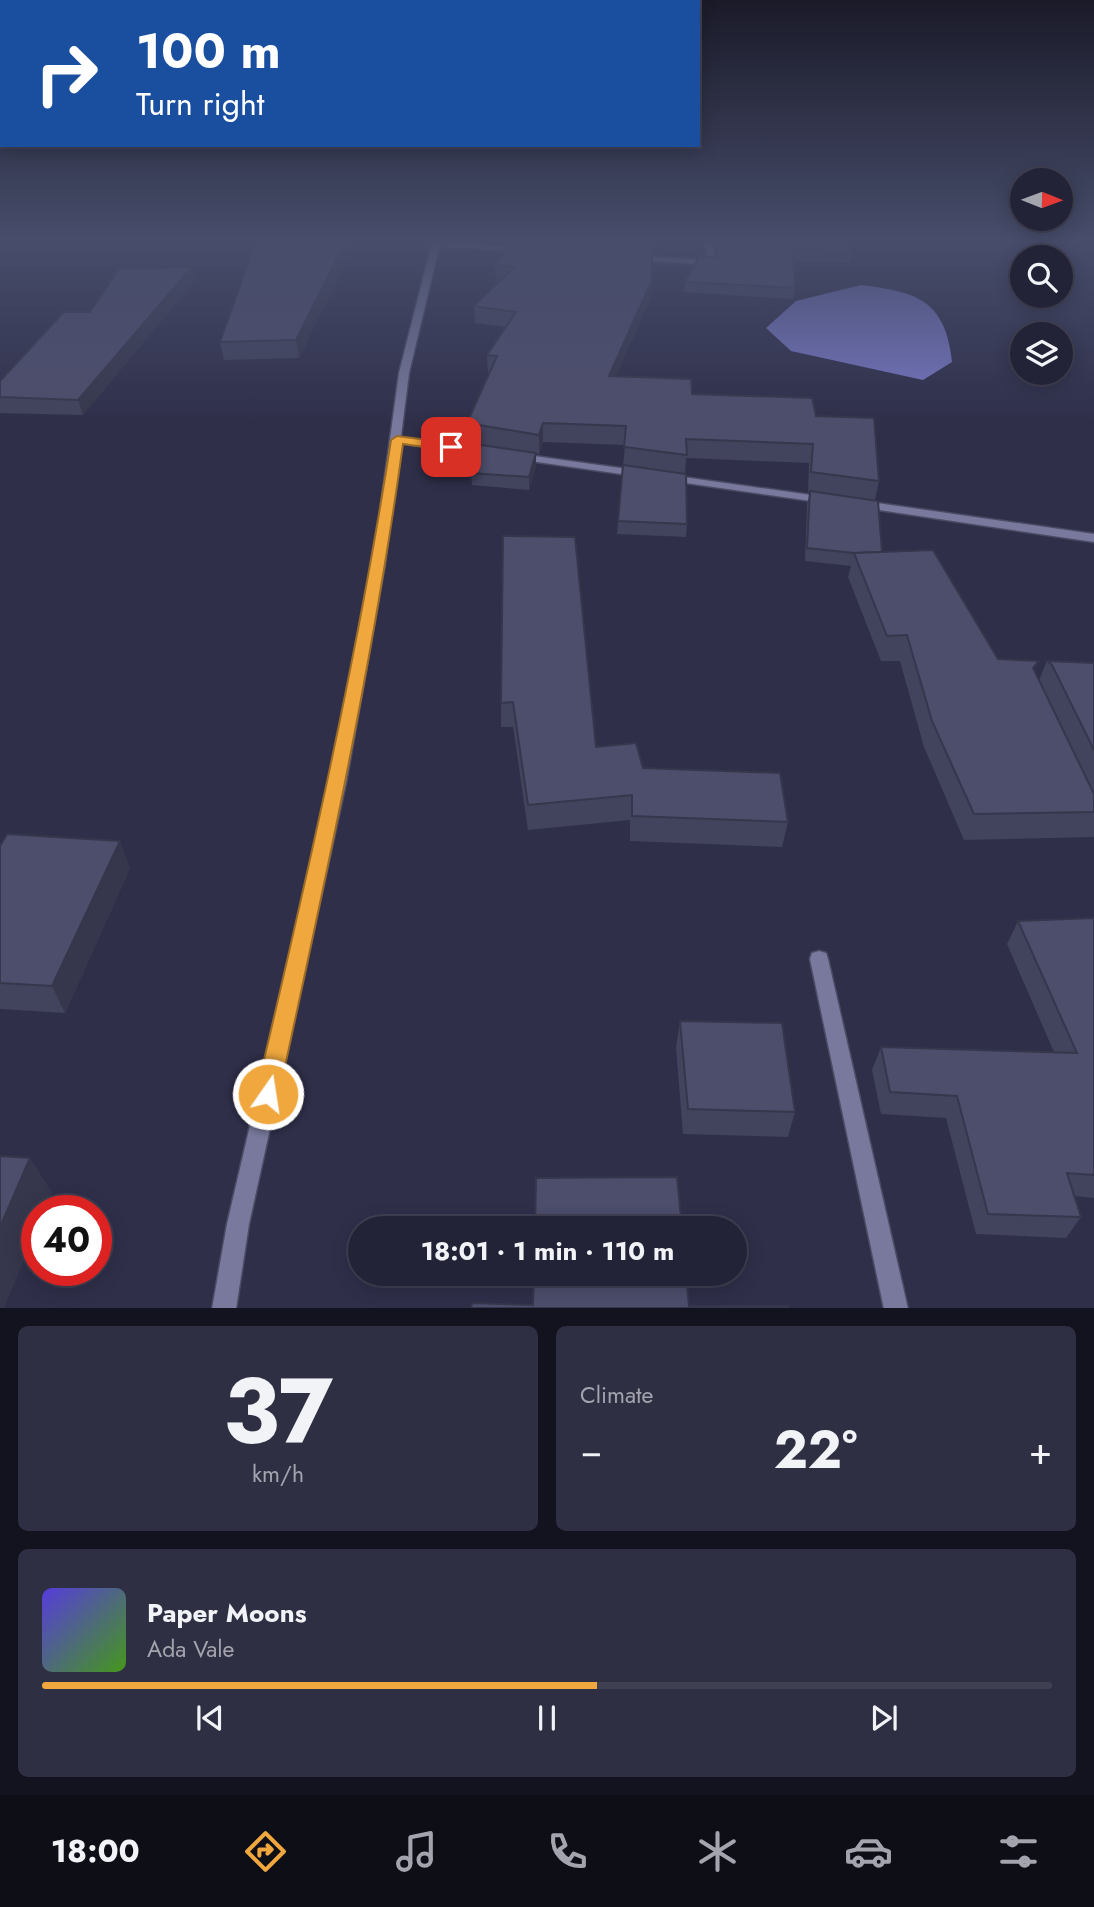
<!DOCTYPE html>
<html lang="en">
<head>
<meta charset="utf-8">
<style>
	body { margin:0; font-family:Jost,sans-serif; background:#2f2f43; color:#f1f3f6; height:100vh; display:flex; flex-direction:column; font-size:26px; white-space:nowrap }
	* { box-sizing:border-box; margin:0 }
	p { font-size:23px; color:#a3a4ae }
	.icon { flex:none; width:38px; height:38px; fill:none; stroke:currentColor; stroke-width:2; stroke-linecap:round; stroke-linejoin:round }
	.map { position:relative; height:1308px; overflow:hidden }
	.sheet { display:flex; flex-direction:column; gap:18px; padding:18px; background:#13131f; flex:1 }
	.sheet>* { flex:none }
	.banner { position:absolute; left:0px; top:0px; width:700px; height:147px; box-shadow:0 4px 18px #0003,0 0 0 2px #404053; background:#1a4fa0; color:#fff; overflow:hidden }
	.needle { width:46px; rotate:91deg }
	.controls { position:absolute; left:1010px; top:168px; display:grid; gap:14px }
	.controls a { display:grid; place-items:center; width:63px; height:63px; border-radius:50%; background:#232338; box-shadow:0 4px 18px #0003,0 0 0 2px #404053; font-size:35px }
	.speed { position:absolute; left:21px; top:1195px; display:flex; gap:14px; font-size:35px; font-weight:700; text-align:center }
	.speed>* { display:grid; place-content:center; width:91px; height:91px; border-radius:50%; background:#232338; box-shadow:0 4px 18px #0003,0 0 0 2px #404053; line-height:1 }
	.speed .limit { border:10px solid #d22; background:#fff; color:#111 }
	.pin { position:absolute; display:grid; place-items:center; width:60px; height:60px; color:#fff; margin:-30px; border-radius:14px; box-shadow:0 4px 10px #0006 }
	.me { position:absolute; width:77px; margin:-38px; rotate:13deg; stroke-linejoin:round; filter:drop-shadow(0 0 5px #0008) }
	.turn { display:flex; align-items:center; gap:24px; height:147px; padding:0 21px; font-size:32px }
	.turn .icon { width:91px; height:91px; stroke-width:2.5 }
	.turn b { display:block; font-size:49px; line-height:60px }
	.big { font-size:52px; font-weight:700; line-height:1.1 }
	.sheet .tile { flex:1; display:flex; flex-direction:column; justify-content:center; gap:10px; min-width:0; padding:0 24px; border-radius:10px; background:#2f2f43 }
	.sheet .dial { align-items:center; gap:0 }
	.dial b { font-size:91px; line-height:1 }
	.song { display:flex; align-items:center; gap:21px }
	.cover { width:84px; height:84px; border-radius:10px; background:linear-gradient(135deg,hsl(250 70% 55%),hsl(100 70% 35%)) }
	.played { height:7px; border-radius:4px; background:linear-gradient(90deg,#efa73e 55%,#404053 55%) }
	.keys { display:flex; justify-content:space-around; direction:ltr }
	.heat { display:flex; justify-content:space-between; align-items:center; font-size:38px; direction:ltr }
	.sheet .tiles { flex:1; display:grid; gap:18px; grid-template-columns:1fr 1fr }
	.tile:last-child { grid-column:span 2 }
	.trip { position:absolute; left:348px; top:1216px; width:399px; height:70px; border-radius:35px; background:#232338; box-shadow:0 4px 18px #0003,0 0 0 2px #404053; font-weight:700; line-height:70px; text-align:center }
	.tab-bar { display:flex; height:112px; justify-content:space-around; align-items:center; background:#0e0e16; color:#a3a4ae }
	.tab-bar .icon { width:49px; height:49px }
	.tab-bar .selected { color:#efa73e }
	.tab-bar b { font-size:32px; color:#f1f3f6 }
	.map>svg:first-child { display:block }
	.water { fill:#7777c4 }
	.lines { fill:none; stroke-linecap:round; stroke-linejoin:round }
	.service-casing { stroke:#4b4b65; stroke-width:3 }
	.minor-casing { stroke:#4b4b65; stroke-width:3 }
	.tertiary-casing { stroke:#4b4b65; stroke-width:3 }
	.service { fill:#78799c; fill-rule:evenodd }
	.minor { fill:#78799c; fill-rule:evenodd }
	.tertiary { fill:#78799c; fill-rule:evenodd }
	.wall { fill:#42435d }
	.shaded-wall { fill:#36374c }
	.building { fill:#4d4e6c; stroke:#36374c; stroke-width:2 }
	.route { fill:#efa73e; stroke:#9b6d28; stroke-width:2 }
</style>
</head>
<body>
<div class="map">
<svg width="1094" height="1309" viewBox="0 0 1094 1309">
	<rect width="100%" height="100%" fill="#2f2f4a"/>
	<path class="water" d="M 861,285 C 916,292 945,299 952,362 L 923,380 L 791,351 L 766,328 L 796,301 Z"/>
	<g class="lines">
		<g class="service-casing">
			<g id="service">
				<path d="M 705,239 L 713,239 L 714,265 L 635,260 L 631,258 L 635,256 L 707,260 Z"/>
				<path d="M 438,242 L 527,248 L 531,250 L 527,252 L 435,246 L 434,244 Z"/>
				<path d="M 397,437 L 496,451 L 501,454 L 496,457 L 393,442 L 393,438 Z"/>
				<path d="M 520,454 L 642,471 L 648,474 L 642,477 L 516,459 L 515,457 Z"/>
				<path d="M 669,475 L 825,497 L 831,500 L 825,503 L 665,480 L 663,478 Z"/>
				<path d="M 863,501 L 1094,534 L 1094,542 L 859,507 L 857,505 Z"/>
			</g>
		</g>
		<g class="minor-casing">
			<path id="minor" d="M 819,951 L 826,953 L 828,959 L 908,1309 L 884,1309 L 810,959 L 812,953 Z"/>
		</g>
		<g class="tertiary-casing">
			<path id="tertiary" d="M 433,239 L 441,239 L 409,373 L 385,563 L 346,783 L 249,1224 L 236,1309 L 212,1309 L 227,1224 L 330,783 L 373,563 L 399,373 Z"/>
		</g>
		<use href="#service" class="service"/>
		<use href="#minor" class="minor"/>
		<use href="#tertiary" class="tertiary"/>
	</g>
	<g class="wall">
		<path d="M 257,239 L 357,239 L 299,358 L 224,360 L 220,342 Z"/>
		<path d="M 515,239 L 652,239 L 651,297 L 616,376 L 692,394 L 816,416 L 879,481 L 875,500 L 882,552 L 998,659 L 1035,671 L 1039,680 L 1047,661 L 1094,663 L 1094,837 L 964,840 L 924,747 L 900,661 L 881,661 L 848,577 L 851,566 L 805,561 L 807,504 L 810,492 L 808,492 L 809,463 L 686,458 L 685,474 L 687,524 L 686,537 L 617,534 L 625,445 L 543,442 L 539,454 L 536,454 L 536,465 L 529,490 L 472,485 L 471,473 L 509,449 L 468,442 L 467,423 L 489,373 L 488,373 L 487,355 L 506,327 L 475,323 L 474,306 L 499,281 L 496,281 L 495,265 Z"/>
		<path d="M 715,239 L 847,239 L 852,253 L 850,263 L 794,261 L 795,288 L 793,299 L 684,292 L 685,282 L 716,257 Z"/>
		<path d="M 192,267 L 195,280 L 83,415 L 0,413 L 0,381 L 90,312 Z"/>
		<path d="M 503,536 L 596,747 L 643,768 L 788,822 L 782,847 L 630,841 L 630,820 L 528,830 L 513,727 L 501,727 L 501,703 Z"/>
		<path d="M 0,846 L 130,868 L 65,1013 L 0,1009 Z"/>
		<path d="M 1094,918 L 1094,1198 L 1075,1196 L 1081,1217 L 1066,1238 L 976,1234 L 946,1118 L 881,1114 L 872,1070 L 881,1047 L 1054,1052 L 1007,944 L 1018,921 Z"/>
		<path d="M 680,1021 L 795,1112 L 788,1137 L 683,1134 L 676,1047 Z"/>
	</g>
	<g class="shaded-wall">
		<path d="M 347,239 L 357,239 L 299,358 L 296,340 Z"/>
		<path d="M 192,267 L 195,280 L 83,415 L 78,400 Z"/>
		<path d="M 652,280 L 651,297 L 608,394 L 609,376 Z"/>
		<path d="M 543,423 L 543,442 L 539,454 L 539,435 Z"/>
		<path d="M 536,453 L 536,465 L 529,490 L 529,477 Z"/>
		<path d="M 120,841 L 130,868 L 65,1013 L 52,986 Z"/>
		<path d="M 30,1158 L 52,1192 L 44,1211 L 37,1211 L 37,1229 L 4,1308 L 0,1308 L 0,1227 Z"/>
	</g>
	<g class="building">
		<path d="M 257,239 L 347,239 L 296,340 L 220,342 Z"/>
		<path d="M 515,239 L 652,248 L 652,280 L 609,376 L 691,379 L 692,394 L 812,398 L 816,416 L 874,418 L 879,481 L 811,472 L 813,444 L 686,439 L 687,455 L 624,447 L 626,426 L 543,423 L 539,435 L 467,423 L 497,356 L 487,355 L 516,312 L 474,306 L 514,267 L 495,265 Z"/>
		<path d="M 588,239 L 652,239 L 652,244 Z"/>
		<path d="M 716,239 L 847,239 L 852,253 L 793,251 L 795,288 L 685,282 L 699,256 L 717,257 Z"/>
		<path d="M 192,267 L 78,400 L 0,397 L 0,381 L 64,312 L 90,312 L 119,269 Z"/>
		<path d="M 481,445 L 536,453 L 529,477 L 471,473 Z"/>
		<path d="M 623,465 L 686,474 L 687,524 L 618,521 Z"/>
		<path d="M 810,491 L 878,501 L 882,552 L 854,553 L 807,548 Z"/>
		<path d="M 503,536 L 575,537 L 596,747 L 636,743 L 643,768 L 780,773 L 788,822 L 632,816 L 632,795 L 528,805 L 513,702 L 501,703 Z"/>
		<path d="M 933,550 L 998,659 L 1039,661 L 1033,668 L 1094,794 L 1094,812 L 974,814 L 932,721 L 907,635 L 887,636 L 854,553 Z"/>
		<path d="M 1047,661 L 1094,663 L 1094,750 L 1052,665 Z"/>
		<path d="M 7,834 L 120,841 L 52,986 L 0,983 L 0,846 Z"/>
		<path d="M 1094,918 L 1094,1175 L 1067,1173 L 1081,1217 L 988,1214 L 957,1096 L 890,1092 L 881,1047 L 1077,1053 L 1018,921 Z"/>
		<path d="M 680,1021 L 782,1023 L 795,1112 L 688,1109 Z"/>
		<path d="M 0,1156 L 30,1158 L 0,1227 Z"/>
		<path d="M 677,1177 L 682,1228 L 535,1228 L 536,1178 Z"/>
		<path d="M 534,1274 L 686,1274 L 689,1306 L 788,1306 L 789,1308 L 471,1308 L 472,1303 L 533,1305 Z"/>
	</g>
	<linearGradient id="sky" x2="0" y2="1"><stop stop-color="#1a1a29"/><stop offset="0.57" stop-color="#474d6b"/><stop offset="1" stop-color="#474d6b" stop-opacity="0"/></linearGradient>
	<rect width="1094" height="423" fill="url(#sky)"/>
	<path class="route" d="M 397,436 L 451,443 L 457,447 L 451,451 L 403,444 C 373,663 326,878 279,1094 L 276,1102 L 268,1105 L 259,1102 L 256,1094 C 307,877 357,660 391,440 Z"/>
</svg>
<div class="controls">
<a><svg class="needle" viewBox="-14 -14 28 28"><path d="M0-13l5 13h-10z" fill="#e53935"/><path d="M0 13l5-13h-10z" fill="#a3a4ae"/></svg></a>
<a><svg class="icon" aria-label="search" viewBox="0 0 24 24"><circle cx="10" cy="10" r="6"/><path d="M15 15l6 6"/></svg></a>
<a><svg class="icon" aria-label="layers" viewBox="0 0 24 24"><path d="M12 4l9 5-9 5-9-5zM3 14l9 5 9-5"/></svg></a>
</div>
<div class="speed"><div class="limit">40</div></div>
<div class="pin" style="left:451px;top:447px;background:#d93025"><svg class="icon" aria-label="arrive" viewBox="0 0 24 24"><path d="M6 21V4h12l-3 4 3 4H6"/></svg></div>
<svg class="me" style="left:268px;top:1094px" viewBox="-20 -20 40 40"><circle r="17" fill="#efa73e" stroke="#fff" stroke-width="3"/><path d="M0-11L8 9 0 5-8 9z" fill="#fff"/></svg>
<div class="trip">18:01 · 1 min · 110 m</div>
<div class="banner">
<div class="turn"><svg class="icon" aria-label="right" viewBox="0 0 24 24"><path d="M7 20v-9h11M14 6l5 5-5 5"/></svg><div><b>100 m</b>Turn right</div></div>
</div>
</div>
<section class="sheet">
<div class="tiles">
<div class="tile dial"><b>37</b><p>km/h</p></div>
<div class="tile"><p>Climate</p>
<div class="heat"><a>−</a><b class="big">22°</b><a>+</a></div>
</div>
<div class="tile">
<div class="song"><i class="cover"></i><div><b>Paper Moons</b><p>Ada Vale</p></div></div>
<div class="played"></div>
<div class="keys"><svg class="icon" aria-label="previous" viewBox="0 0 24 24"><path d="M18 5L8 12l10 7zM5 5v14"/></svg><svg class="icon" aria-label="pause" viewBox="0 0 24 24"><path d="M8 5v14M16 5v14"/></svg><svg class="icon" aria-label="next" viewBox="0 0 24 24"><path d="M6 5l10 7-10 7zM19 5v14"/></svg></div>
</div>
</div>
</section>
<nav class="tab-bar">
<b>18:00</b>
<svg class="icon selected" aria-label="directions" viewBox="0 0 24 24"><path d="M12 3l9 9-9 9-9-9zM9 14v-3h6M13 9l2 2-2 2"/></svg>
<svg class="icon" aria-label="music" viewBox="0 0 24 24"><path d="M9 18V5l10-2v13"/><circle cx="6" cy="18" r="3"/><circle cx="16" cy="16" r="3"/></svg>
<svg class="icon" aria-label="phone" viewBox="0 0 24 24"><path d="M5 4h4l2 5-3 2q2 4 5 5l2-3 5 2v4C11 20 4 13 5 4z"/></svg>
<svg class="icon" aria-label="climate" viewBox="0 0 24 24"><path d="M12 3v18M4 7l16 10M4 17L20 7"/></svg>
<svg class="icon" aria-label="car" viewBox="0 0 24 24"><path d="M5 17H2v-5l4-1 3-4h7l3 4 3 1v5h-3M9 17h6M6 11h13"/><circle cx="7" cy="17" r="2"/><circle cx="17" cy="17" r="2"/></svg>
<svg class="icon" aria-label="filters" viewBox="0 0 24 24"><path d="M4 7h16M4 17h16"/><circle cx="9" cy="7" r="2"/><circle cx="15" cy="17" r="2"/></svg>
</nav>
</body>
</html>
